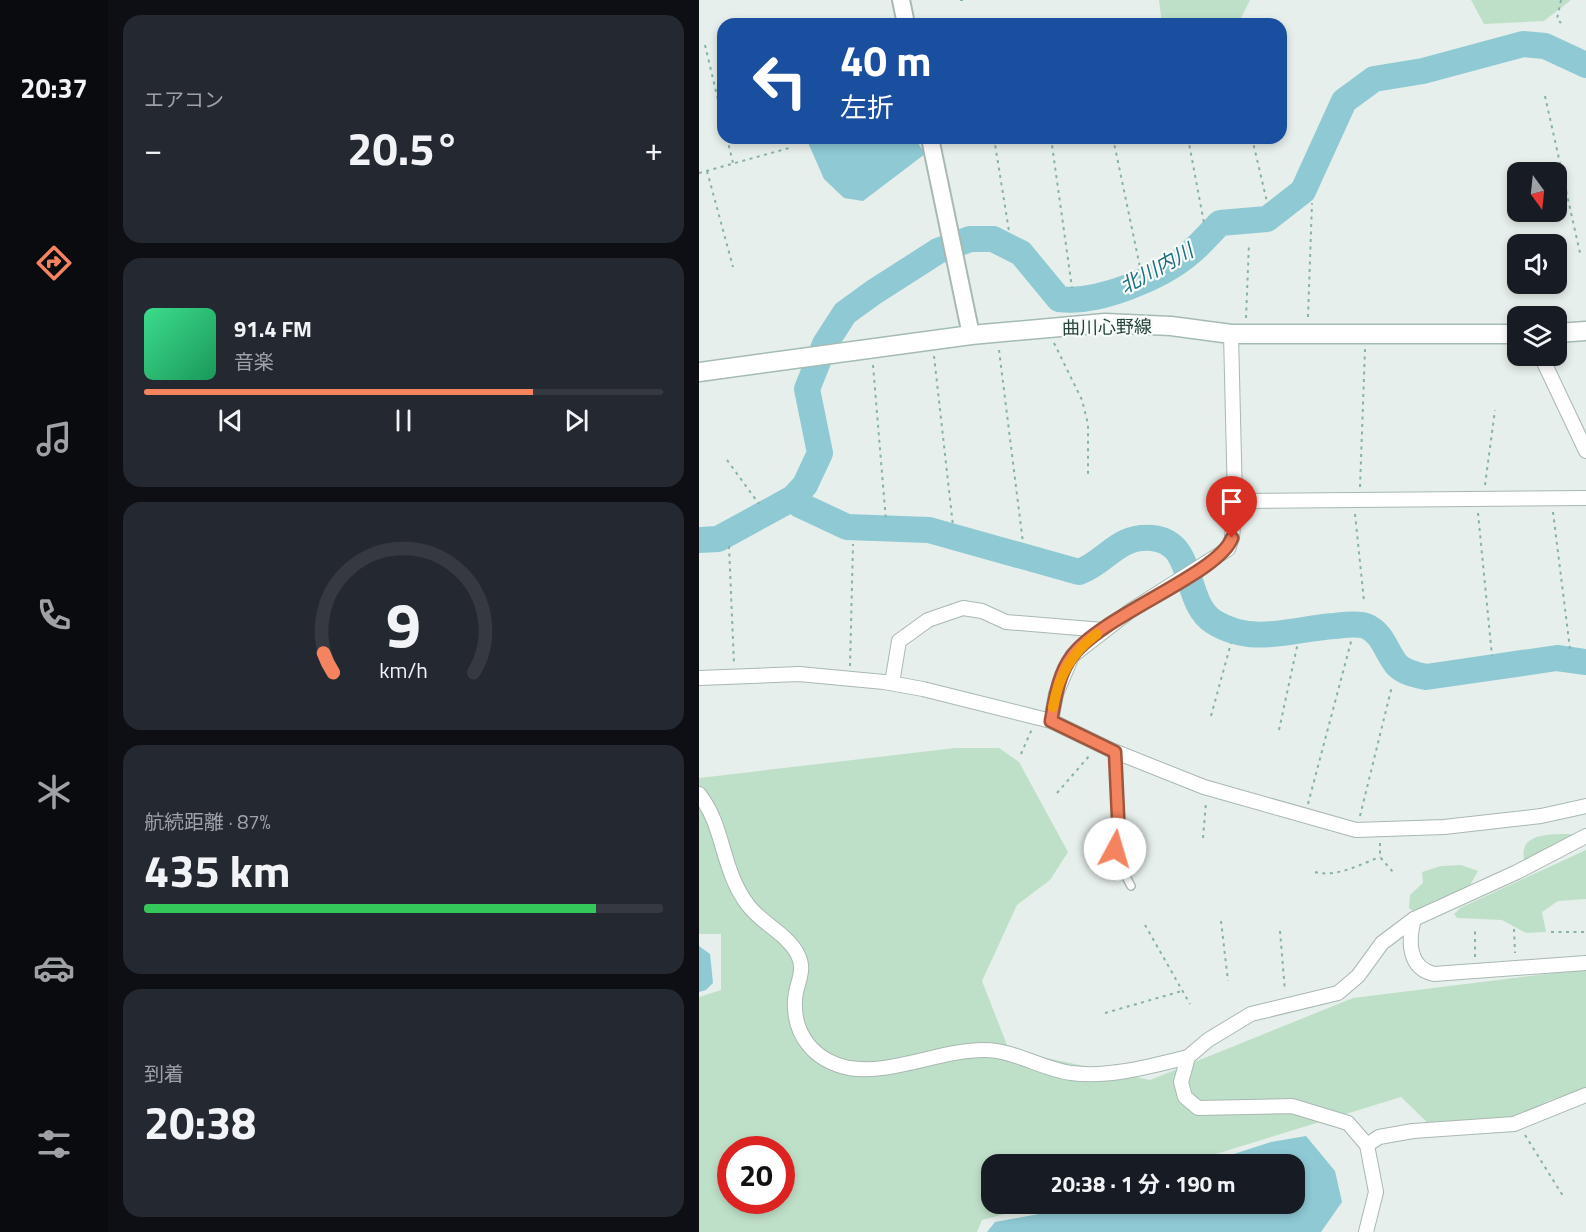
<!DOCTYPE html>
<html lang="ja">
<head>
<meta charset="utf-8">
<style>
	body { margin:0; font-family:"Titillium Web","Noto Sans JP",sans-serif; background:#242831; color:#f1f3f6; height:100vh; display:flex; flex-direction:column; font-size:22px; white-space:nowrap }
	* { box-sizing:border-box; margin:0 }
	p { font-size:20px; color:#9ea1a6 }
	.icon { flex:none; width:33px; height:33px; fill:none; stroke:currentColor; stroke-width:2; stroke-linecap:round; stroke-linejoin:round }
	.map { position:relative; flex:1; overflow:hidden }
	.side { display:flex; flex-direction:column; gap:15px; padding:15px; background:#0d0f14; width:591px }
	.side>* { flex:none }
	.hud { position:absolute; left:18px; top:18px; width:570px; height:126px; border-radius:18px; box-shadow:0 3px 9px #0003; background:#1a4fa0; color:#fff; overflow:hidden }
	.needle { width:39px; rotate:165deg }
	.controls { position:absolute; left:808px; top:162px; display:grid; gap:12px }
	.controls a { display:grid; place-items:center; width:60px; height:60px; border-radius:12px; background:#171b24; box-shadow:0 3px 9px #0003; font-size:30px }
	.speed { position:absolute; left:18px; top:1136px; display:flex; gap:12px; font-size:30px; font-weight:700; text-align:center }
	.speed>* { display:grid; place-content:center; width:78px; height:78px; border-radius:50%; background:#171b24; box-shadow:0 3px 9px #0003; line-height:1 }
	.speed .limit { border:9px solid #d22; background:#fff; color:#111 }
	.pin { position:absolute; display:grid; place-items:center; width:51px; height:51px; color:#fff; margin:-62px -26px; border-radius:50% 50% 50% 0; rotate:-45deg; box-shadow:0 0 6px #0007 }
	.pin .icon { rotate:45deg }
	.me { position:absolute; width:66px; margin:-33px; rotate:6deg; stroke-linejoin:round; filter:drop-shadow(0 0 4px #0008) }
	.turn { display:flex; align-items:center; gap:21px; height:126px; padding:0 24px; font-size:27px }
	.turn .icon { width:78px; height:78px; stroke-width:2.5 }
	.turn b { display:block; font-size:42px; line-height:51px }
	.big { font-size:45px; font-weight:700; line-height:1.1 }
	.side .widget { flex:1; display:flex; flex-direction:column; justify-content:center; gap:9px; min-width:0; padding:0 21px; border-radius:18px; background:#242831 }
	.side .dial { align-items:center; gap:0 }
	.dial svg { height:156px; overflow:visible; fill:none; stroke:#363941; stroke-width:7; stroke-linecap:round; text-anchor:middle }
	.dial text { fill:#f1f3f6; stroke:none }
	.song { display:flex; align-items:center; gap:18px }
	.cover { width:72px; height:72px; border-radius:9px; background:linear-gradient(135deg,hsl(150 70% 55%),hsl(150 70% 35%)) }
	.played { height:6px; border-radius:3px; background:linear-gradient(90deg,#f4845f 75%,#363941 75%) }
	.keys { display:flex; justify-content:space-around; direction:ltr }
	.heat { display:flex; justify-content:space-between; align-items:center; font-size:33px; direction:ltr }
	.charge { height:9px; border-radius:4px; background:linear-gradient(90deg,#34c759 87%,#363941 0) }
	.trip { position:absolute; left:282px; top:1154px; width:324px; height:60px; border-radius:18px; background:#171b24; box-shadow:0 3px 9px #0003; font-weight:700; line-height:60px; text-align:center }
	main { display:flex; flex:1; min-height:0 }
	.dock { display:flex; flex-direction:column; width:108px; justify-content:space-around; align-items:center; background:#090b0e; color:#9ea1a6 }
	.dock .icon { width:42px; height:42px }
	.dock .active { color:#f4845f }
	.dock b { font-size:27px; color:#f1f3f6 }
	.map>svg:first-child { display:block }
	.green { fill:#bfe0c8; fill-rule:evenodd }
	.water { fill:#8ec9d4 }
	.lines { fill:none; stroke-linecap:round; stroke-linejoin:round }
	.river { stroke:#8ec9d4; stroke-width:26 }
	.service-casing { stroke:#a8b8b2; stroke-width:10 }
	.minor-casing { stroke:#a8b8b2; stroke-width:16 }
	.tertiary-casing { stroke:#a8b8b2; stroke-width:20 }
	.secondary-casing { stroke:#a4bbb3; stroke-width:21 }
	.path { stroke:#86b3a5; stroke-width:2; stroke-dasharray:3 4.5; stroke-linecap:butt }
	.service { stroke:#fff; stroke-width:7 }
	.minor { stroke:#fff; stroke-width:14 }
	.tertiary { stroke:#fff; stroke-width:16 }
	.secondary { stroke:#fff; stroke-width:18 }
	.route-casing { stroke:#9f563e; stroke-width:15 }
	.route { stroke:#f4845f; stroke-width:10 }
	.slow { stroke:#f59e0b; stroke-width:10 }
	.labels { text-anchor:middle; dominant-baseline:central; stroke-width:4.5; stroke-linejoin:round; paint-order:stroke }
	.street-label { font-size:18px; fill:#24423a; stroke:#f7fbf9 }
	.water-label { font-size:20px; font-style:italic; fill:#1c6f80; stroke:#f7fbf9 }
</style>
</head>
<body>
<main>
<nav class="dock">
<b>20:37</b>
<svg class="icon active" aria-label="directions" viewBox="0 0 24 24"><path d="M12 3l9 9-9 9-9-9zM9 14v-3h6M13 9l2 2-2 2"/></svg>
<svg class="icon" aria-label="music" viewBox="0 0 24 24"><path d="M9 18V5l10-2v13"/><circle cx="6" cy="18" r="3"/><circle cx="16" cy="16" r="3"/></svg>
<svg class="icon" aria-label="phone" viewBox="0 0 24 24"><path d="M5 4h4l2 5-3 2q2 4 5 5l2-3 5 2v4C11 20 4 13 5 4z"/></svg>
<svg class="icon" aria-label="climate" viewBox="0 0 24 24"><path d="M12 3v18M4 7l16 10M4 17L20 7"/></svg>
<svg class="icon" aria-label="car" viewBox="0 0 24 24"><path d="M5 17H2v-5l4-1 3-4h7l3 4 3 1v5h-3M9 17h6M6 11h13"/><circle cx="7" cy="17" r="2"/><circle cx="17" cy="17" r="2"/></svg>
<svg class="icon" aria-label="filters" viewBox="0 0 24 24"><path d="M4 7h16M4 17h16"/><circle cx="9" cy="7" r="2"/><circle cx="15" cy="17" r="2"/></svg>
</nav>
<section class="side">
<div class="widget"><p>エアコン</p>
<div class="heat"><a>−</a><b class="big">20.5°</b><a>+</a></div>
</div>
<div class="widget">
<div class="song"><i class="cover"></i><div><b>91.4 FM</b><p>音楽</p></div></div>
<div class="played"></div>
<div class="keys"><svg class="icon" aria-label="previous" viewBox="0 0 24 24"><path d="M18 5L8 12l10 7zM5 5v14"/></svg><svg class="icon" aria-label="pause" viewBox="0 0 24 24"><path d="M8 5v14M16 5v14"/></svg><svg class="icon" aria-label="next" viewBox="0 0 24 24"><path d="M6 5l10 7-10 7zM19 5v14"/></svg></div>
</div>
<div class="widget dial"><svg viewBox="0 0 100 80">
<path d="M14 69A42 42 0 1 1 86 69"/>
<path d="M14 69A42 42 0 0 1 9 59" stroke="#f4845f"/>
<text x="50" y="56" font-size="32" font-weight="700">9</text>
<text x="50" y="72" font-size="11">km/h</text>
</svg></div>
<div class="widget"><p>航続距離 · 87%</p><b class="big">435 km</b><div class="charge"></div></div>
<div class="widget"><p>到着</p><b class="big">20:38</b></div>
</section>
<div class="map">
<svg width="887" height="1232" viewBox="0 0 887 1232">
	<rect width="100%" height="100%" fill="#e6efeb"/>
	<g class="green">
		<path d="M 460,0 L 551,0 L 539,24 L 463,24 Z"/>
		<path d="M 772,0 L 872,0 L 845,21 L 785,24 Z"/>
		<path d="M 256,748 L 300,748 L 320,762 L 369,852 L 351,880 L 318,905 L 283,981 L 310,1050 L 451,1080 L 654,998 L 887,969 L 887,1089 L 851,1100 L 811,1121 L 732,1126 L 702,1097 L 484,1164 L 292,1164 L 292,1203 L 347,1203 L 283,1220 L 278,1232 L 0,1232 L 0,997 L 22,990 L 22,934 L 0,934 L 0,778 ZM 32,1149 L 82,1149 L 82,1200 L 32,1200 Z"/>
		<path d="M 861,834 L 872,834 L 881,846 L 852,862 L 836,867 L 825,859 C 821,836 843,835 861,834 Z"/>
		<path d="M 887,850 L 887,899 L 859,901 L 843,912 L 847,932 L 827,933 L 803,920 L 758,918 L 755,914 L 761,908 Z"/>
		<path d="M 762,865 L 779,871 L 770,887 L 716,913 L 710,908 L 711,895 L 724,883 L 723,872 L 742,866 Z"/>
	</g>
	<g class="water">
		<path d="M 107,138 L 216,138 L 226,154 L 164,201 L 145,198 L 125,179 Z"/>
		<path d="M 0,946 L 11,954 L 14,983 L 7,990 L 0,992 Z"/>
		<path d="M 607,1136 L 636,1171 L 643,1202 L 622,1232 L 288,1232 L 296,1222 L 399,1203 L 596,1203 L 596,1164 L 504,1164 L 572,1142 Z"/>
	</g>
	<g class="lines">
		<g class="river">
			<path d="M 94,498 L 101,505 L 148,527 L 230,530 L 380,572 C 408,562 418,535 453,538 C 498,542 483,602 515,622 C 553,646 593,629 635,626 C 644,625 658,623 667,626 C 684,633 687,652 698,665 C 706,673 717,675 727,677 L 858,658 L 887,662"/>
			<path d="M 0,540 L 19,539 L 94,498 L 106,485 L 121,453 L 108,389 L 126,344 L 146,313 L 175,292 L 239,251 L 271,239 L 294,239 L 322,253 L 360,299 C 398,304 462,278 491,253 C 502,244 511,233 521,223 L 568,219 L 604,191 L 645,101 L 675,79 L 724,71 L 824,44 L 846,46 L 887,65"/>
		</g>
		<g class="service-casing">
			<path id="service" d="M 416,752 L 420,838 L 416,856 L 432,886"/>
		</g>
		<g class="minor-casing">
			<g id="minor">
				<path d="M 842,356 L 887,451"/>
				<path d="M 536,501 L 887,498"/>
				<path d="M 0,678 L 100,674 L 185,682 L 224,689 L 352,721 L 412,750 L 505,787 L 657,830 L 745,827 L 842,816 L 887,806"/>
				<path d="M 193,683 L 200,641 L 229,620 L 264,608 L 283,611 L 307,622 L 404,630"/>
				<path d="M 352,721 L 357,694 L 373,656 L 431,611 L 529,549 L 533,538 L 536,501 L 532,334"/>
				<path d="M 0,794 C 26,827 22,870 49,905 C 62,923 87,933 98,953 C 108,971 97,982 96,1000 C 94,1036 116,1061 150,1068 C 192,1075 242,1050 285,1050 C 316,1050 342,1069 372,1073 C 410,1078 453,1066 489,1057"/>
				<path d="M 715,919 C 709,941 709,968 735,974 L 887,963"/>
				<path d="M 668,1145 L 680,1137 L 714,1131 L 815,1124 L 887,1095"/>
				<path d="M 667,1232 L 677,1192 L 668,1145 L 649,1123 L 593,1106 L 499,1108 L 486,1097 L 482,1082 L 489,1057 L 509,1040 L 552,1014 L 639,993 L 659,976 L 683,943 L 715,919 L 818,872 L 887,836"/>
			</g>
		</g>
		<g class="tertiary-casing">
			<g id="tertiary">
				<path d="M 202,0 L 207,24"/>
				<path d="M 231,138 L 272,335"/>
			</g>
		</g>
		<g class="secondary-casing">
			<g id="secondary">
				<path d="M 858,333 L 887,331"/>
				<path d="M 0,372 L 272,335 L 406,323 L 472,326 L 532,334 L 819,334"/>
			</g>
		</g>
		<g class="path">
			<path d="M 261,0 L 267,0"/>
			<path d="M 862,0 L 858,19 L 862,23"/>
			<path d="M 6,45 L 24,121"/>
			<path d="M 846,96 L 881,253"/>
			<path d="M 28,138 L 34,163"/>
			<path d="M 295,138 L 310,231"/>
			<path d="M 352,138 L 373,288"/>
			<path d="M 414,138 L 442,272"/>
			<path d="M 489,138 L 505,223"/>
			<path d="M 553,138 L 568,202"/>
			<path d="M 8,171 L 34,267"/>
			<path d="M 0,173 L 90,148"/>
			<path d="M 609,317 L 613,203"/>
			<path d="M 547,318 L 550,243"/>
			<path d="M 355,343 L 383,400 L 389,424 L 389,474"/>
			<path d="M 300,350 L 324,543"/>
			<path d="M 235,356 L 254,526"/>
			<path d="M 174,365 L 187,521"/>
			<path d="M 28,460 L 60,504"/>
			<path d="M 786,485 L 796,410"/>
			<path d="M 661,487 L 666,349"/>
			<path d="M 854,512 L 871,649"/>
			<path d="M 779,513 L 793,656"/>
			<path d="M 656,514 L 665,601"/>
			<path d="M 30,546 L 35,664"/>
			<path d="M 151,666 L 154,544"/>
			<path d="M 512,716 L 532,643"/>
			<path d="M 580,730 L 599,642"/>
			<path d="M 322,754 L 333,729"/>
			<path d="M 358,793 L 391,755"/>
			<path d="M 609,804 L 653,638"/>
			<path d="M 661,816 L 693,686"/>
			<path d="M 504,838 L 507,802"/>
			<path d="M 681,843 L 681,857 L 694,872"/>
			<path d="M 616,872 C 637,878 662,864 681,857"/>
			<path d="M 522,921 L 529,981"/>
			<path d="M 446,925 L 491,1004"/>
			<path d="M 815,929 L 816,953"/>
			<path d="M 581,931 L 586,991"/>
			<path d="M 852,932 L 887,932"/>
			<path d="M 776,957 L 776,929"/>
			<path d="M 406,1013 L 483,991"/>
			<path d="M 826,1135 L 864,1196"/>
		</g>
		<use href="#service" class="service"/>
		<use href="#minor" class="minor"/>
		<use href="#tertiary" class="tertiary"/>
		<use href="#secondary" class="secondary"/>
	</g>
	<g class="lines">
		<g class="route-casing">
			<path id="route" d="M 416,849 L 420,838 L 416,752 L 352,721 C 356,700 359,674 373,656 C 403,615 520,574 533,538"/>
		</g>
		<use href="#route" class="route"/>
		<path class="slow" d="M 354,707 C 360,676 372,653 398,634"/>
	</g>
	<g class="labels">
		<g class="street-label">
			<text transform="translate(408 327) rotate(-1)">曲川心野線</text>
		</g>
		<g class="water-label">
			<text transform="translate(457 268) rotate(-29)">北川内川</text>
		</g>
	</g>
</svg>
<div class="controls">
<a><svg class="needle" viewBox="-14 -14 28 28"><path d="M0-13l5 13h-10z" fill="#e53935"/><path d="M0 13l5-13h-10z" fill="#9ea1a6"/></svg></a>
<a><svg class="icon" aria-label="sound" viewBox="0 0 24 24"><path d="M4 9h4l5-4v14l-5-4H4zM17 9q2 3 0 6"/></svg></a>
<a><svg class="icon" aria-label="layers" viewBox="0 0 24 24"><path d="M12 4l9 5-9 5-9-5zM3 14l9 5 9-5"/></svg></a>
</div>
<div class="speed"><div class="limit">20</div></div>
<div class="pin" style="left:533px;top:538px;background:#d93025"><svg class="icon" aria-label="arrive" viewBox="0 0 24 24"><path d="M6 21V4h12l-3 4 3 4H6"/></svg></div>
<svg class="me" style="left:416px;top:849px" viewBox="-20 -20 40 40"><circle r="19" fill="#fff"/><path d="M0-13L10 11 0 6-10 11z" fill="#f4845f"/></svg>
<div class="trip">20:38 · 1 分 · 190 m</div>
<div class="hud">
<div class="turn"><svg class="icon" aria-label="left" viewBox="0 0 24 24"><path d="M17 20v-9H6M10 6l-5 5 5 5"/></svg><div><b>40 m</b>左折</div></div>
</div>
</div>
</main>
</body>
</html>
